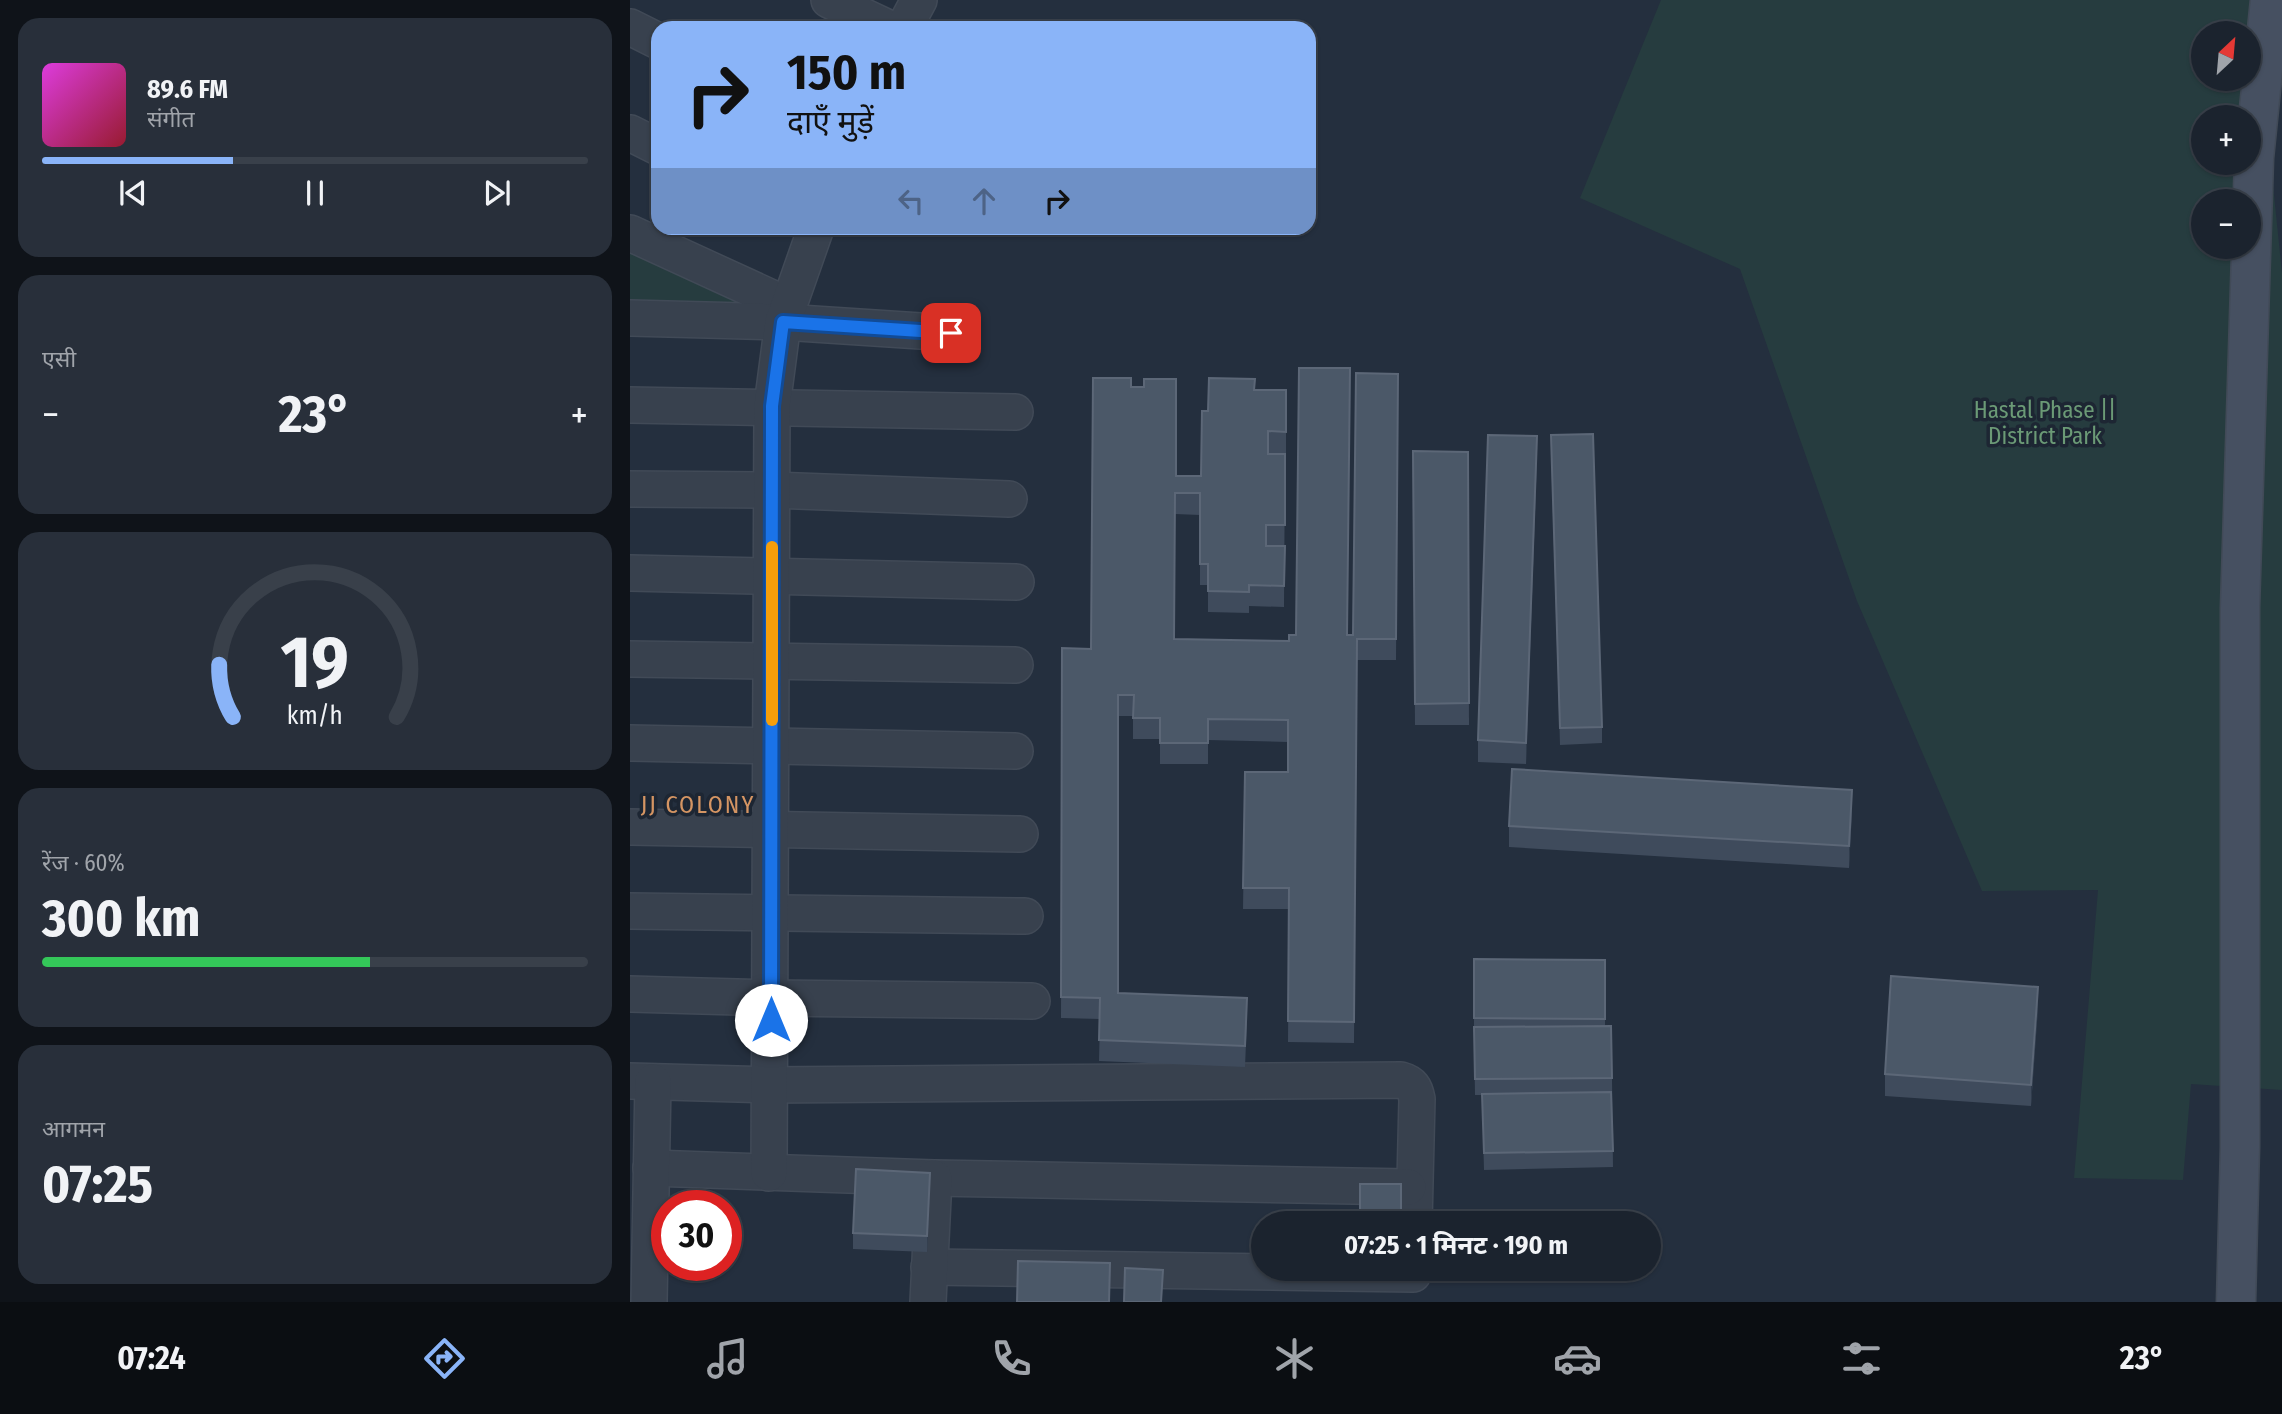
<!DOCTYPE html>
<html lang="hi">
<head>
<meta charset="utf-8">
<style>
	body { margin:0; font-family:"Fira Sans Condensed","Noto Sans Devanagari",sans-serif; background:#282f3a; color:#f1f3f6; height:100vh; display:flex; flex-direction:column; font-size:26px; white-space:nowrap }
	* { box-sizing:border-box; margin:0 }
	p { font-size:23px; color:#a0a4aa }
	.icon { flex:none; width:38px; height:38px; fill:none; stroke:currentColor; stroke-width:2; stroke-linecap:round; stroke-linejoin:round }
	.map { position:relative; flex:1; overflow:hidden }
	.details { display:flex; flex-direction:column; gap:18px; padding:18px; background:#0f1319; width:630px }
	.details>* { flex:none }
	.top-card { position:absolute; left:21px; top:21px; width:665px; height:214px; border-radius:21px; box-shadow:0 2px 5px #0004,0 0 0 2px #39404a; background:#8ab4f8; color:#111; overflow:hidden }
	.needle { width:46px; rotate:26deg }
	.controls { position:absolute; left:1561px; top:21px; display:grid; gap:14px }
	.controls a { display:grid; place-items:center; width:70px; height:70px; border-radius:50%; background:#1b232e; box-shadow:0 2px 5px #0004,0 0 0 2px #39404a; font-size:35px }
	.speed { position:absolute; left:21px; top:1190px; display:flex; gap:14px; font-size:35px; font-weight:700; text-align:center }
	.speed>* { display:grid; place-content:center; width:91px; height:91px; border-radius:50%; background:#1b232e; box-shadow:0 2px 5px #0004,0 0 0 2px #39404a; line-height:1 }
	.speed .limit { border:10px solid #d22; background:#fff; color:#111 }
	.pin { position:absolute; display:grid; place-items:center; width:60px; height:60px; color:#fff; margin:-30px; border-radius:14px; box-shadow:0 4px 10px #0006 }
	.me { position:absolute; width:77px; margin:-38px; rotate:0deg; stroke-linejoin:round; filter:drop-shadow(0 0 5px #0008) }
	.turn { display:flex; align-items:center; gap:24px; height:147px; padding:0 21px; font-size:32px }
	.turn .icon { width:91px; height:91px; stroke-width:2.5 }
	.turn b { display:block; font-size:49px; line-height:60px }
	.lanes { display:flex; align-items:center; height:66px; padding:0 21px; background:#0003; justify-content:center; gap:35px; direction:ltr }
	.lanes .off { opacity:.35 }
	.big { font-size:52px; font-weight:700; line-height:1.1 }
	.details .tile { flex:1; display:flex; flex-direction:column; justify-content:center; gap:10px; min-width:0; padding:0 24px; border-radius:21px; background:#282f3a }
	.details .dial { align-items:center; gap:0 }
	.dial svg { height:182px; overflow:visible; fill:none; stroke:#39404a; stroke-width:7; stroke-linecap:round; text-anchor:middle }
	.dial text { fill:#f1f3f6; stroke:none }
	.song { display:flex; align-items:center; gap:21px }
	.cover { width:84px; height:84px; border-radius:10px; background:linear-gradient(135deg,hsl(300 70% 55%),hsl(350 70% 35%)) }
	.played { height:7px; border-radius:4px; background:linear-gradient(90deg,#8ab4f8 35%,#39404a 35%) }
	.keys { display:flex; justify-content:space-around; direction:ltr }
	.heat { display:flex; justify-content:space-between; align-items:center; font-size:38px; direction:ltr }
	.charge { height:10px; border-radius:5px; background:linear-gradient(90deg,#34c759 60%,#39404a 0) }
	.trip { position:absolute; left:621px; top:1211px; width:410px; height:70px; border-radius:35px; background:#1b232e; box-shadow:0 2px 5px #0004,0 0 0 2px #39404a; font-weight:700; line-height:70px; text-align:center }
	.dock { display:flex; height:112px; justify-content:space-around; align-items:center; background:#0b0e12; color:#a0a4aa }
	.dock .icon { width:49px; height:49px }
	.dock .current { color:#8ab4f8 }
	.dock b { font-size:32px; color:#f1f3f6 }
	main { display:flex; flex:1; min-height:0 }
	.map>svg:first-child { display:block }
	.green { fill:#263c3f; fill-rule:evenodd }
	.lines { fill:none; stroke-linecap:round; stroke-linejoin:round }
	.street-casing { stroke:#414a57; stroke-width:38 }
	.secondary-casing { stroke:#414a57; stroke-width:41 }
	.street { stroke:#38414e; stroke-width:35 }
	.secondary { stroke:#465061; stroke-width:38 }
	.wall { fill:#3f4b5c }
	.shaded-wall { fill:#2f3b4b }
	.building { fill:#4b5868; stroke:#5c6777; stroke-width:2 }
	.route-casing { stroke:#114b97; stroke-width:18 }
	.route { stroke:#1a73e8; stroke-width:12 }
	.slow { stroke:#f59e0b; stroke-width:12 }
	.labels { text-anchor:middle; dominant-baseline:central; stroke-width:7; stroke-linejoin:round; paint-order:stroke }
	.park-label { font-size:23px; fill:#6b9a76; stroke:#1d2633 }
	.neighbourhood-label { font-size:24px; letter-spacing:2px; fill:#d59563; stroke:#1d2633 }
</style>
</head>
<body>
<main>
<section class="details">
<div class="tile">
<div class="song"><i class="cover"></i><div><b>89.6 FM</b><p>संगीत</p></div></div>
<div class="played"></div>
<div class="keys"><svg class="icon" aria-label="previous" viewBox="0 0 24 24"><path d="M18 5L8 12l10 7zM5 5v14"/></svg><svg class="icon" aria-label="pause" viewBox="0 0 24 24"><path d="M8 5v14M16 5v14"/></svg><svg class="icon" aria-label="next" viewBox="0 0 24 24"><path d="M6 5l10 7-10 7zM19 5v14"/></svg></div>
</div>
<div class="tile"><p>एसी</p>
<div class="heat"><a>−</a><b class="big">23°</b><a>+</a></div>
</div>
<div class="tile dial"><svg viewBox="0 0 100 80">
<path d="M14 69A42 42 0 1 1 86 69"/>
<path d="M14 69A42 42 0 0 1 8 46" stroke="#8ab4f8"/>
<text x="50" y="56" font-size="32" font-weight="700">19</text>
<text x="50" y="72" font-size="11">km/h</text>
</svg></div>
<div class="tile"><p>रेंज · 60%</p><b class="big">300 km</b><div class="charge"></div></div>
<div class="tile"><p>आगमन</p><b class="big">07:25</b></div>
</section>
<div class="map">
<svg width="1652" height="1302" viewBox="0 0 1652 1302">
	<rect width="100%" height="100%" fill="#242f3e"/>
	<g class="green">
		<path d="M 1031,0 L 1624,0 L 1652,273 L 1652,1090 L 1561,1084 L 1553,1180 L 1444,1178 L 1468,890 L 1352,891 L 1227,601 L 1110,269 L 950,198 ZM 1573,33 L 1619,33 L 1619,79 L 1573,79 ZM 1573,117 L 1619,117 L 1619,163 L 1573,163 ZM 1573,201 L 1619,201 L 1619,247 L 1573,247 Z"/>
		<path d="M 0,252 L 116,306 L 0,306 Z"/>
	</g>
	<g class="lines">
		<g class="street-casing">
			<g id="street">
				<path d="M 199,0 L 258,28"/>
				<path d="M 0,27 L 28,41"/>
				<path d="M 274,28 L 289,0"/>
				<path d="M 0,133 L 28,147"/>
				<path d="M 0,233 L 159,306"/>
				<path d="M 0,318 L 153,322 L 321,333"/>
				<path d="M 0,405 L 385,412"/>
				<path d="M 0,489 L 142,490 L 379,499"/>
				<path d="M 0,573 L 386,582"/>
				<path d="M 0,659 L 385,665"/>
				<path d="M 0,743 L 385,751"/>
				<path d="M 0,827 L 390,834"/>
				<path d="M 0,911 L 395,916"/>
				<path d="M 0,994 L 141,998 L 402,1001"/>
				<path d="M 0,1081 L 141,1085 L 771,1080 C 782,1083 785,1088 787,1099 L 784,1223"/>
				<path d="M 21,1168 L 304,1178 L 778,1187"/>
				<path d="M 139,1173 L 142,406 L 153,322 L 186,228"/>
				<path d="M 299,1267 L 783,1274"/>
				<path d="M 19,1302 L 23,1082"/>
				<path d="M 298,1302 L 304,1178"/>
			</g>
		</g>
		<g class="secondary-casing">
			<path id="secondary" d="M 1606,1302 L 1610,1147 L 1610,608 L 1624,158 L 1640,0"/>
		</g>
		<use href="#street" class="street"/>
		<use href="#secondary" class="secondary"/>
	</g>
	<g class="wall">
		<path d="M 768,374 L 766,660 L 727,660 L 724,1043 L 658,1042 L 659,909 L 613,909 L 615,772 L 658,772 L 658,742 L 578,740 L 578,764 L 530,764 L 530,739 L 503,739 L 503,716 L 488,716 L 488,993 L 617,1019 L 615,1067 L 469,1061 L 470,1019 L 431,1018 L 432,648 L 461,649 L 501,387 L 546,476 L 571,476 L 578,411 L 625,390 L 656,390 L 656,453 L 638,453 L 638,454 L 655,454 L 654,607 L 619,606 L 619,613 L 578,612 L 578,585 L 570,585 L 570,515 L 545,514 L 544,639 L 659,641 L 723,635 Z"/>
		<path d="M 783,451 L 838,452 L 839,725 L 785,725 Z"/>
		<path d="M 921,452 L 972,727 L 972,743 L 930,745 Z"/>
		<path d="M 907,457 L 896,764 L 848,762 L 848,740 Z"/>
		<path d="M 1222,811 L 1219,868 L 879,847 L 879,826 Z"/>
		<path d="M 844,959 L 975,960 L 975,1026 L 982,1078 L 983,1167 L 854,1170 L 852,1095 L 845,1095 L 844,1034 Z"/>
		<path d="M 1408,1008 L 1401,1106 L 1255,1096 L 1255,1074 Z"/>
		<path d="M 300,1189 L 297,1252 L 223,1249 L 223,1233 Z"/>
	</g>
	<g class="shaded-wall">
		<path d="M 907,436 L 907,457 L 896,764 L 896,743 Z"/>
		<path d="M 1222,790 L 1222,811 L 1219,868 L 1219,846 Z"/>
		<path d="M 1408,987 L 1408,1008 L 1401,1106 L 1401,1085 Z"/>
		<path d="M 300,1173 L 300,1189 L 297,1252 L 297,1236 Z"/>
	</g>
	<g class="building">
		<path d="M 669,368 L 720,368 L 717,635 L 723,635 L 726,373 L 768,374 L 766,639 L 727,639 L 724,1022 L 658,1021 L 659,888 L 613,888 L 615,772 L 658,772 L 658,720 L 578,719 L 578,743 L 530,743 L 530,718 L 503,718 L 504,695 L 488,695 L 488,993 L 617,998 L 615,1046 L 469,1040 L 470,998 L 431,997 L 432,648 L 461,649 L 463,378 L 501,378 L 501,387 L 514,387 L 514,379 L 546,379 L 546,476 L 571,476 L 572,411 L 578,411 L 579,378 L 625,379 L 624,390 L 656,390 L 656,432 L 638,431 L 638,454 L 655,454 L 655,525 L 636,525 L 636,546 L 655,546 L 654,586 L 619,585 L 619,592 L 578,591 L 578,564 L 570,564 L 570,493 L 545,493 L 544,639 L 659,641 L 659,635 L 666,635 Z"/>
		<path d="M 963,434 L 972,727 L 930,728 L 921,435 Z"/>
		<path d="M 858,435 L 907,436 L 896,743 L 848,740 Z"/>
		<path d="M 783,451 L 838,452 L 839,703 L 785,704 Z"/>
		<path d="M 882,769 L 1222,790 L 1219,846 L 879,826 Z"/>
		<path d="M 844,959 L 975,960 L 975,1019 L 844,1018 Z"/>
		<path d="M 1261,976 L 1408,987 L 1401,1085 L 1255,1074 Z"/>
		<path d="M 981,1026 L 982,1078 L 845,1079 L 844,1027 Z"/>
		<path d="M 981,1092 L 983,1151 L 854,1153 L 852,1094 Z"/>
		<path d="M 226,1169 L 300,1173 L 297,1236 L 223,1233 Z"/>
		<rect x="730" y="1184" width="41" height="39"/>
		<path d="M 388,1261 L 480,1263 L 479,1302 L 387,1302 Z"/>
		<path d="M 495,1268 L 533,1270 L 531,1302 L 494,1302 Z"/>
	</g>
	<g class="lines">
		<g class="route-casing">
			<path id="route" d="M 141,1020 L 142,406 L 153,322 L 321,333"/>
		</g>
		<use href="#route" class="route"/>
		<path class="slow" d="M 142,720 L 142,547"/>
	</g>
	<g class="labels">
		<g class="park-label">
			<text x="1415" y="410">Hastal Phase ||<tspan x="1415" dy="26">District Park</tspan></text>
		</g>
		<g class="neighbourhood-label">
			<text x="68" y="805">JJ COLONY</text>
		</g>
	</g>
</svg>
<div class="controls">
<a><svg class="needle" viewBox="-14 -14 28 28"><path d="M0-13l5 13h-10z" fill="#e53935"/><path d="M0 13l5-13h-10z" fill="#a0a4aa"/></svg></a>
<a>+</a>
<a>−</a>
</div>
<div class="speed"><div class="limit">30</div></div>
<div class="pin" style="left:321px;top:333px;background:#d93025"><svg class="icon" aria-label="arrive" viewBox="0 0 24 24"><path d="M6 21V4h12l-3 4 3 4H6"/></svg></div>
<svg class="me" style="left:141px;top:1020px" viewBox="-20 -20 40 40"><circle r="19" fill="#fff"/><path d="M0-13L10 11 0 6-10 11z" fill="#1a73e8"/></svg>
<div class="trip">07:25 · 1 मिनट · 190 m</div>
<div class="top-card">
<div class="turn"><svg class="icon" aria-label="right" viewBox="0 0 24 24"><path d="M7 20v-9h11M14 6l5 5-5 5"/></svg><div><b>150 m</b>दाएँ मुड़ें</div></div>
<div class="lanes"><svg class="icon off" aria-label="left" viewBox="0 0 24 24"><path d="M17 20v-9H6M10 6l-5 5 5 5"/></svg><svg class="icon off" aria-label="ahead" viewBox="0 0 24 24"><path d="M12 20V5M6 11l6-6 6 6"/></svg><svg class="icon" aria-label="right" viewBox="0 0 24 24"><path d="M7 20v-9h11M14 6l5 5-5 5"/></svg></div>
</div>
</div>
</main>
<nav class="dock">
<b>07:24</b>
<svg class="icon current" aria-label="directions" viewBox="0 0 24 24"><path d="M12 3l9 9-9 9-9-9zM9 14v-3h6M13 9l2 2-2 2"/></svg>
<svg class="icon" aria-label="music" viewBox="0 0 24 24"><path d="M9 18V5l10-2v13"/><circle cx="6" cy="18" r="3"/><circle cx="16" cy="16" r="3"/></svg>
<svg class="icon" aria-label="phone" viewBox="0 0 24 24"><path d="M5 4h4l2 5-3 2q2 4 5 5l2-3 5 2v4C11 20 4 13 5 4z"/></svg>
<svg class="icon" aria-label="climate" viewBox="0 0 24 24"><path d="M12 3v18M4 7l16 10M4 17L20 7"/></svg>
<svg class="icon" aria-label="car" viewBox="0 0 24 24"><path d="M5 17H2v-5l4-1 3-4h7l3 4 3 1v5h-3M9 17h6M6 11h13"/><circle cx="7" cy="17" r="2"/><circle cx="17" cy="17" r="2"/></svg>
<svg class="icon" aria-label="filters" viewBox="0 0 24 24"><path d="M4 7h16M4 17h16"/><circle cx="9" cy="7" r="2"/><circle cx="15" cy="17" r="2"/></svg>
<b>23°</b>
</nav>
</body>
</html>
